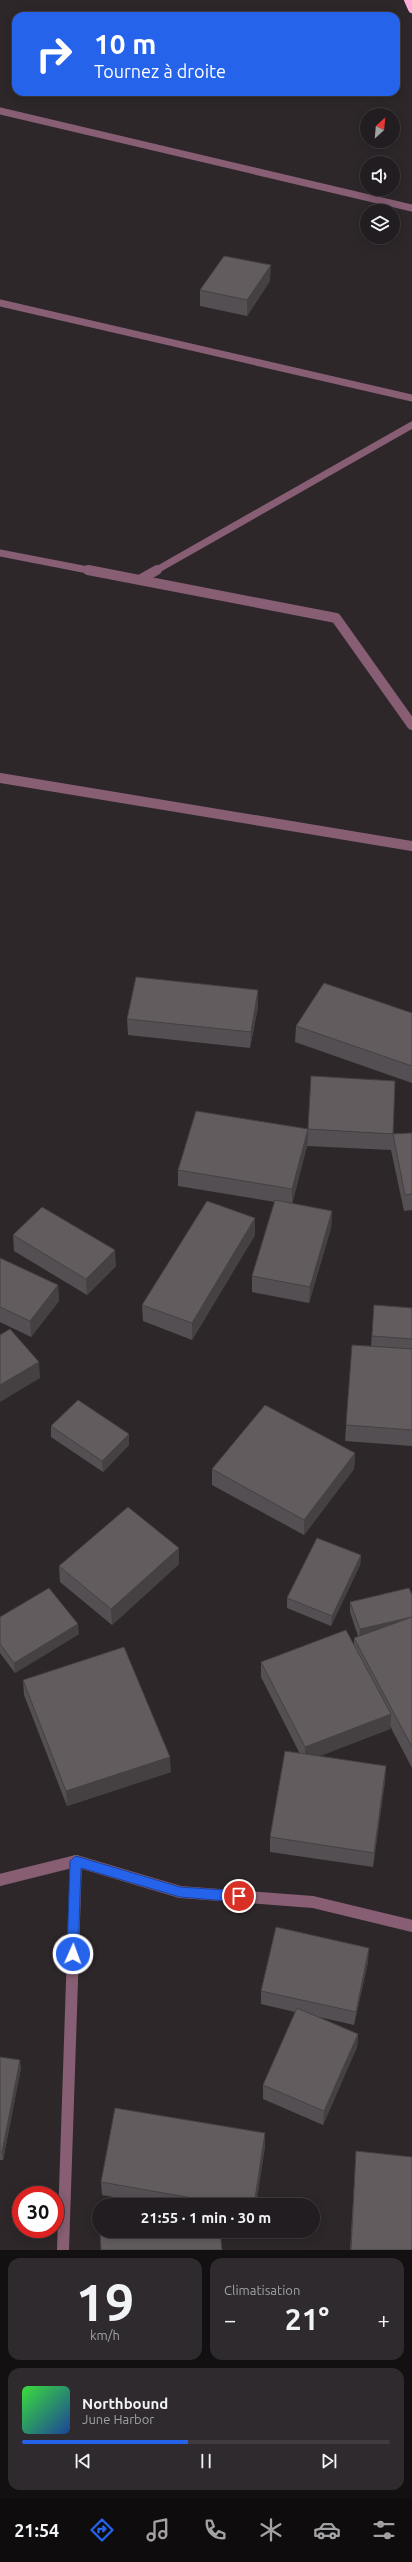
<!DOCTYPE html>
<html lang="fr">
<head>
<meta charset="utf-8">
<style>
	body { margin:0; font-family:Ubuntu,sans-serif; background:#2e2a2d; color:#f1f3f6; height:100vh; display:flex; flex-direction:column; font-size:15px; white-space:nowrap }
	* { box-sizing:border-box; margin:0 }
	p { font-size:13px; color:#a2a2a5 }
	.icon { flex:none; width:22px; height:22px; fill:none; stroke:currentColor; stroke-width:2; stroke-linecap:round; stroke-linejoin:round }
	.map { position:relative; height:2250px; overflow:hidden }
	.side { display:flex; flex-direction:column; gap:8px; padding:8px; background:#131012; flex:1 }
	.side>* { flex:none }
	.top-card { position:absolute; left:12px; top:12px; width:388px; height:84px; border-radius:12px; box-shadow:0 2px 10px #0003,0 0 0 1px #3f3b3e; background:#2563eb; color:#fff; overflow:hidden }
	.needle { width:26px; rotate:26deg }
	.fabs { position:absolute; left:360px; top:108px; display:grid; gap:8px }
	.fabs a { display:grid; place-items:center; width:40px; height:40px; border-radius:50%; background:#221d20; box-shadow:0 2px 10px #0003,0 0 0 1px #3f3b3e; font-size:20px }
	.speed { position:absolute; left:12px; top:2186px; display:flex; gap:8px; font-size:20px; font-weight:700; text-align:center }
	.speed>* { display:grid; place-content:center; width:52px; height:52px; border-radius:50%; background:#221d20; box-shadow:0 2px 10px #0003,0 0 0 1px #3f3b3e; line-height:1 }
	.speed .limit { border:6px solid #d22; background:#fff; color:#111 }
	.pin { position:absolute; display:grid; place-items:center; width:34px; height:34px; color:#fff; margin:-17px; border:2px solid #fff; border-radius:50%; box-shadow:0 1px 4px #0007 }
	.me { position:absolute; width:44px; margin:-22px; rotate:2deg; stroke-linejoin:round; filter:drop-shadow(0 0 3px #0008) }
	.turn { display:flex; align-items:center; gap:14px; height:84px; padding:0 16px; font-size:18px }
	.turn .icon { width:52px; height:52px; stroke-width:2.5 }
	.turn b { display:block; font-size:28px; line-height:34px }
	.big { font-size:30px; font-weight:700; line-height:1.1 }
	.side .widget { flex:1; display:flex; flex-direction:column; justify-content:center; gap:6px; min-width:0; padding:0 14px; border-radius:12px; background:#2e2a2d }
	.side .dial { align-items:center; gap:0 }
	.dial b { font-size:52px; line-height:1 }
	.song { display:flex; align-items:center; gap:12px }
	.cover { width:48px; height:48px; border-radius:6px; background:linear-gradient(135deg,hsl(120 70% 55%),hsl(220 70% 35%)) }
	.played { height:4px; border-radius:2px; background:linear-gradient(90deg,#2563eb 45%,#3f3b3e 45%) }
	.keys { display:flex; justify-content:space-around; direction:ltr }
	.heat { display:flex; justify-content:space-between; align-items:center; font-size:22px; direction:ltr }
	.side .tiles { flex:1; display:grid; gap:8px; grid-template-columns:1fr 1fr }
	.widget:last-child { grid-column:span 2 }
	.trip { position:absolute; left:92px; top:2198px; width:228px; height:40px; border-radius:20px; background:#221d20; box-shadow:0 2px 10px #0003,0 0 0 1px #3f3b3e; font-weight:700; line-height:40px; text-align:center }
	.tab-bar { display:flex; height:64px; justify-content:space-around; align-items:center; background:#0e0c0d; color:#a2a2a5 }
	.tab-bar .icon { width:28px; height:28px }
	.tab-bar .current { color:#2563eb }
	.tab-bar b { font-size:18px; color:#f1f3f6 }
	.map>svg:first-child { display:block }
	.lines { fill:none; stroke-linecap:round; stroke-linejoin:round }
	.minor-far2 { stroke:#875e73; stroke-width:7 }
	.minor-far1 { stroke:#875e73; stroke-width:10 }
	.minor { stroke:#875e73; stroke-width:12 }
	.highway { stroke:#fdacd7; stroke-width:8 }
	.wall { fill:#544f52 }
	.shaded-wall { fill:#454042 }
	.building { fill:#625c5f; stroke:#454042 }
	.route { fill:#2563eb; stroke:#184099 }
</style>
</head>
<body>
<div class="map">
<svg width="412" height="2250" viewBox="0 0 412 2250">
	<rect width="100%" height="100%" fill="#2d272a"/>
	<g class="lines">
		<g class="minor-far2">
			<path d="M 0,111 L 412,208"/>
			<path d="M 0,303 L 412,398"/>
			<path d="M 0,553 L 93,571"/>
			<path d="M 155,571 L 412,425"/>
		</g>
		<g class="minor-far1">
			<path d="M 88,570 L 336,618 L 412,725"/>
			<path d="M 141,579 L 157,570"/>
			<path d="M 0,778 L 412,846"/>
		</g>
		<g class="minor">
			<path d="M 0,1880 L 76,1861 L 180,1892 L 313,1902 L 412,1926"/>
			<path d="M 63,2250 L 76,1861"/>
		</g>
		<path class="highway" d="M 408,0 L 412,9"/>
	</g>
	<g class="wall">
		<path d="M 270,281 L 247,316 L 200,306 L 200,290 Z"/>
		<path d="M 258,990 L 258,1007 L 250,1048 L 128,1035 L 127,1019 Z"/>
		<path d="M 412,1013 L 412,1083 L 295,1042 L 296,1026 Z"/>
		<path d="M 308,1129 L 307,1146 L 292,1204 L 332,1211 L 331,1228 L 309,1303 L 252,1292 L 252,1276 L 275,1202 L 178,1186 L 178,1170 Z"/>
		<path d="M 308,1129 L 393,1134 L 412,1133 L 412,1210 L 404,1211 L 391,1150 L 307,1146 Z"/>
		<path d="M 255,1218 L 255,1235 L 192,1340 L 143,1321 L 142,1305 Z"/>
		<path d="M 13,1235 L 116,1266 L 87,1295 L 14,1251 Z"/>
		<path d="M 0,1258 L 58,1285 L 59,1301 L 31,1337 L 0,1322 Z"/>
		<path d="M 374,1305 L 412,1308 L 412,1349 L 371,1346 Z"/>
		<path d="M 352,1345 L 412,1349 L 412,1446 L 345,1441 Z"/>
		<path d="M 51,1426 L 129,1445 L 103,1472 L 51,1437 Z"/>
		<path d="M 355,1453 L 354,1469 L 304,1535 L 212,1485 L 212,1469 Z"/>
		<path d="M 361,1555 L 360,1565 L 331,1626 L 287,1608 L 287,1598 Z"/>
		<path d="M 179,1564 L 112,1625 L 60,1582 L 59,1566 Z"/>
		<path d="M 412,1595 L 412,1768 L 390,1726 L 390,1729 L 319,1756 L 386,1766 L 385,1781 L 373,1867 L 270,1852 L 270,1837 L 300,1754 L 261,1677 L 261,1662 L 354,1645 L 354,1638 L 358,1636 L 350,1612 L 350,1602 Z"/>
		<path d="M 0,1617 L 79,1634 L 15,1673 L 0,1653 Z"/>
		<path d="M 23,1680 L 171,1772 L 67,1806 L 24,1695 Z"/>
		<path d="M 368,1962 L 354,2025 L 319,2017 L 358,2034 L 357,2047 L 323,2125 L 263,2099 L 263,2085 L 295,2012 L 261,2004 L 261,1991 Z"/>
		<path d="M 0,2057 L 21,2068 L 3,2160 L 0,2160 Z"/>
		<path d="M 265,2133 L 265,2146 L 256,2205 L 160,2205 L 102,2195 L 101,2182 Z"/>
		<path d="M 356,2151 L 412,2250 L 350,2250 Z"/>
	</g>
	<g class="shaded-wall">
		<path d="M 271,265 L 270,281 L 247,316 L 247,300 Z"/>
		<path d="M 258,990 L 258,1007 L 250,1048 L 251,1032 Z"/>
		<path d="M 308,1129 L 307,1146 L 292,1205 L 292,1189 Z"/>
		<path d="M 332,1211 L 331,1228 L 309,1303 L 310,1287 Z"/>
		<path d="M 255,1218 L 255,1235 L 192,1340 L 192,1323 Z"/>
		<path d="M 115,1250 L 116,1266 L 87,1295 L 86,1279 Z"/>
		<path d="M 58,1285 L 59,1301 L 31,1337 L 30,1321 Z"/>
		<path d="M 39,1362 L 40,1378 L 0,1402 L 0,1385 Z"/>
		<path d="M 129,1434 L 129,1445 L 103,1472 L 102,1461 Z"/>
		<path d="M 355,1453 L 354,1469 L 304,1535 L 304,1520 Z"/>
		<path d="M 179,1548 L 179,1564 L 112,1625 L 111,1609 Z"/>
		<path d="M 361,1555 L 360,1565 L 331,1626 L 332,1616 Z"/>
		<path d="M 412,1617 L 359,1639 L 360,1629 Z"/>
		<path d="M 78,1624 L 79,1634 L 15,1673 L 14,1663 Z"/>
		<path d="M 391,1714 L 390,1729 L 305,1762 L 305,1747 Z"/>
		<path d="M 170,1757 L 171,1772 L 67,1806 L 66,1791 Z"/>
		<path d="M 386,1766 L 385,1781 L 373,1867 L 374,1853 Z"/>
		<path d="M 369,1948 L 368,1962 L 354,2025 L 356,2012 Z"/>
		<path d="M 358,2034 L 357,2047 L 323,2125 L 324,2111 Z"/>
		<path d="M 20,2060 L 21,2068 L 3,2160 L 2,2152 Z"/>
		<path d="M 265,2133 L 265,2146 L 256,2205 L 254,2205 Z"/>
	</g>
	<g class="building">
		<path d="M 224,256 L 271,265 L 247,300 L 200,290 Z"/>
		<path d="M 136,977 L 258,990 L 251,1032 L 127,1019 Z"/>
		<path d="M 324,983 L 412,1013 L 412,1066 L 296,1026 Z"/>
		<path d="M 311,1076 L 395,1081 L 393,1134 L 412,1133 L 412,1194 L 405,1195 L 393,1134 L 308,1129 Z"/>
		<path d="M 196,1111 L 308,1129 L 292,1189 L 178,1170 Z"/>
		<path d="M 275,1200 L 332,1211 L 310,1287 L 252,1276 Z"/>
		<path d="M 207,1201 L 255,1218 L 192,1323 L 142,1305 Z"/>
		<path d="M 42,1207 L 115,1250 L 86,1279 L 13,1235 Z"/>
		<path d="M 0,1258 L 58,1285 L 30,1321 L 0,1307 Z"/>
		<path d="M 374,1305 L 412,1308 L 412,1339 L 372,1336 Z"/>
		<path d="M 10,1329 L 39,1362 L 0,1385 L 0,1335 Z"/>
		<path d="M 352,1345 L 412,1349 L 412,1430 L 346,1425 Z"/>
		<path d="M 78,1400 L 129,1434 L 102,1461 L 51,1426 Z"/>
		<path d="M 265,1405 L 355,1453 L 304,1520 L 212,1469 Z"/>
		<path d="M 128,1507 L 179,1548 L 111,1609 L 59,1566 Z"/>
		<path d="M 317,1538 L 361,1555 L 332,1616 L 287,1598 Z"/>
		<path d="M 49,1588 L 78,1624 L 14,1663 L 0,1644 L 0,1617 Z"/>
		<path d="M 409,1588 L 412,1595 L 412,1617 L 360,1629 L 350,1602 Z"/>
		<path d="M 412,1617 L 412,1747 L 354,1638 Z"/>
		<path d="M 346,1630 L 391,1714 L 305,1747 L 261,1662 Z"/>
		<path d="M 124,1647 L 170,1757 L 66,1791 L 23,1680 Z"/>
		<path d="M 285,1751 L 386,1766 L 374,1853 L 270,1837 Z"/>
		<path d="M 276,1927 L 369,1948 L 356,2012 L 261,1991 Z"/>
		<path d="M 297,2008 L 358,2034 L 324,2111 L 263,2085 Z"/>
		<path d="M 0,2057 L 20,2060 L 2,2152 L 0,2152 Z"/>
		<path d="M 115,2108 L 265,2133 L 254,2205 L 232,2205 L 101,2182 Z"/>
		<path d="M 356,2151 L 412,2157 L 412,2250 L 351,2250 Z"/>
		<path d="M 123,2231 L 220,2231 L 222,2250 L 101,2250 L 100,2233 Z"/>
	</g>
	<path class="route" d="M 76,1856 L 180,1887 L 239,1891 L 245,1896 L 239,1902 L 180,1897 L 81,1868 L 78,1954 L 73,1960 L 67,1954 L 70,1861 Z"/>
</svg>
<div class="fabs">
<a><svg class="needle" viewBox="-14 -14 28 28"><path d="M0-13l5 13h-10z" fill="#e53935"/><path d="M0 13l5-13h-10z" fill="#a2a2a5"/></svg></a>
<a><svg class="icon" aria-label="sound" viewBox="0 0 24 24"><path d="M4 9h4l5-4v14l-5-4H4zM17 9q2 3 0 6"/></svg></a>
<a><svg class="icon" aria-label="layers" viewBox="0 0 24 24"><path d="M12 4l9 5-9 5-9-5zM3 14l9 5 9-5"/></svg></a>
</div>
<div class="speed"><div class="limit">30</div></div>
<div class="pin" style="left:239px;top:1896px;background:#d93025"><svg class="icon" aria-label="arrive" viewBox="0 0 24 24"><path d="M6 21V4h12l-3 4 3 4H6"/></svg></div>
<svg class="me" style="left:73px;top:1954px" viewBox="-20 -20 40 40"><circle r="17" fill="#2563eb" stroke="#fff" stroke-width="3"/><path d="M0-11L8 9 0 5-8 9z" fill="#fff"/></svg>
<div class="trip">21:55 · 1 min · 30 m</div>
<div class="top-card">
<div class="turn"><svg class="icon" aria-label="right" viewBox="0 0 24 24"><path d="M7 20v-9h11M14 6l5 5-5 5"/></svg><div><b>10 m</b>Tournez à droite</div></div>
</div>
</div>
<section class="side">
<div class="tiles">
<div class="widget dial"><b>19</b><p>km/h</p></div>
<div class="widget"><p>Climatisation</p>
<div class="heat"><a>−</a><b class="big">21°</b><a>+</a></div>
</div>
<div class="widget">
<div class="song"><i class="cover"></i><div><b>Northbound</b><p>June Harbor</p></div></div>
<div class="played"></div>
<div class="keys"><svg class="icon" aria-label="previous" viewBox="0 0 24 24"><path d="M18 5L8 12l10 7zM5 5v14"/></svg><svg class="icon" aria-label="pause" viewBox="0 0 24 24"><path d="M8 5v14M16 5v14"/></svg><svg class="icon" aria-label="next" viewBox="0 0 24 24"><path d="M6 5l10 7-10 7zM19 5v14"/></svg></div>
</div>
</div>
</section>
<nav class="tab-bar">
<b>21:54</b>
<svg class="icon current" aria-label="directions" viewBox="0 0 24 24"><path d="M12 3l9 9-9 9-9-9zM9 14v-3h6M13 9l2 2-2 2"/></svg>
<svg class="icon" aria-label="music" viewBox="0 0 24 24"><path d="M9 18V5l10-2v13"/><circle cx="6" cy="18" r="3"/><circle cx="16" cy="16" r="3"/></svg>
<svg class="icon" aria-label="phone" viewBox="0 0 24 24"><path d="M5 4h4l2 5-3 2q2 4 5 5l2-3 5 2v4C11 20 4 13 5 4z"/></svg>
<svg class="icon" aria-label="climate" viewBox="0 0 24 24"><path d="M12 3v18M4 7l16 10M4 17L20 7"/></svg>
<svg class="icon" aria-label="car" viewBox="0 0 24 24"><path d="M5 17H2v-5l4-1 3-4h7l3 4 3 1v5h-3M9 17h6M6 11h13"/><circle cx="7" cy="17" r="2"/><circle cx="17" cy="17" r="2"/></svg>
<svg class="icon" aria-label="filters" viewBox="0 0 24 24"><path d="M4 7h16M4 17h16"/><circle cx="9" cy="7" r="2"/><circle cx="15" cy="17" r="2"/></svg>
</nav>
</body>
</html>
